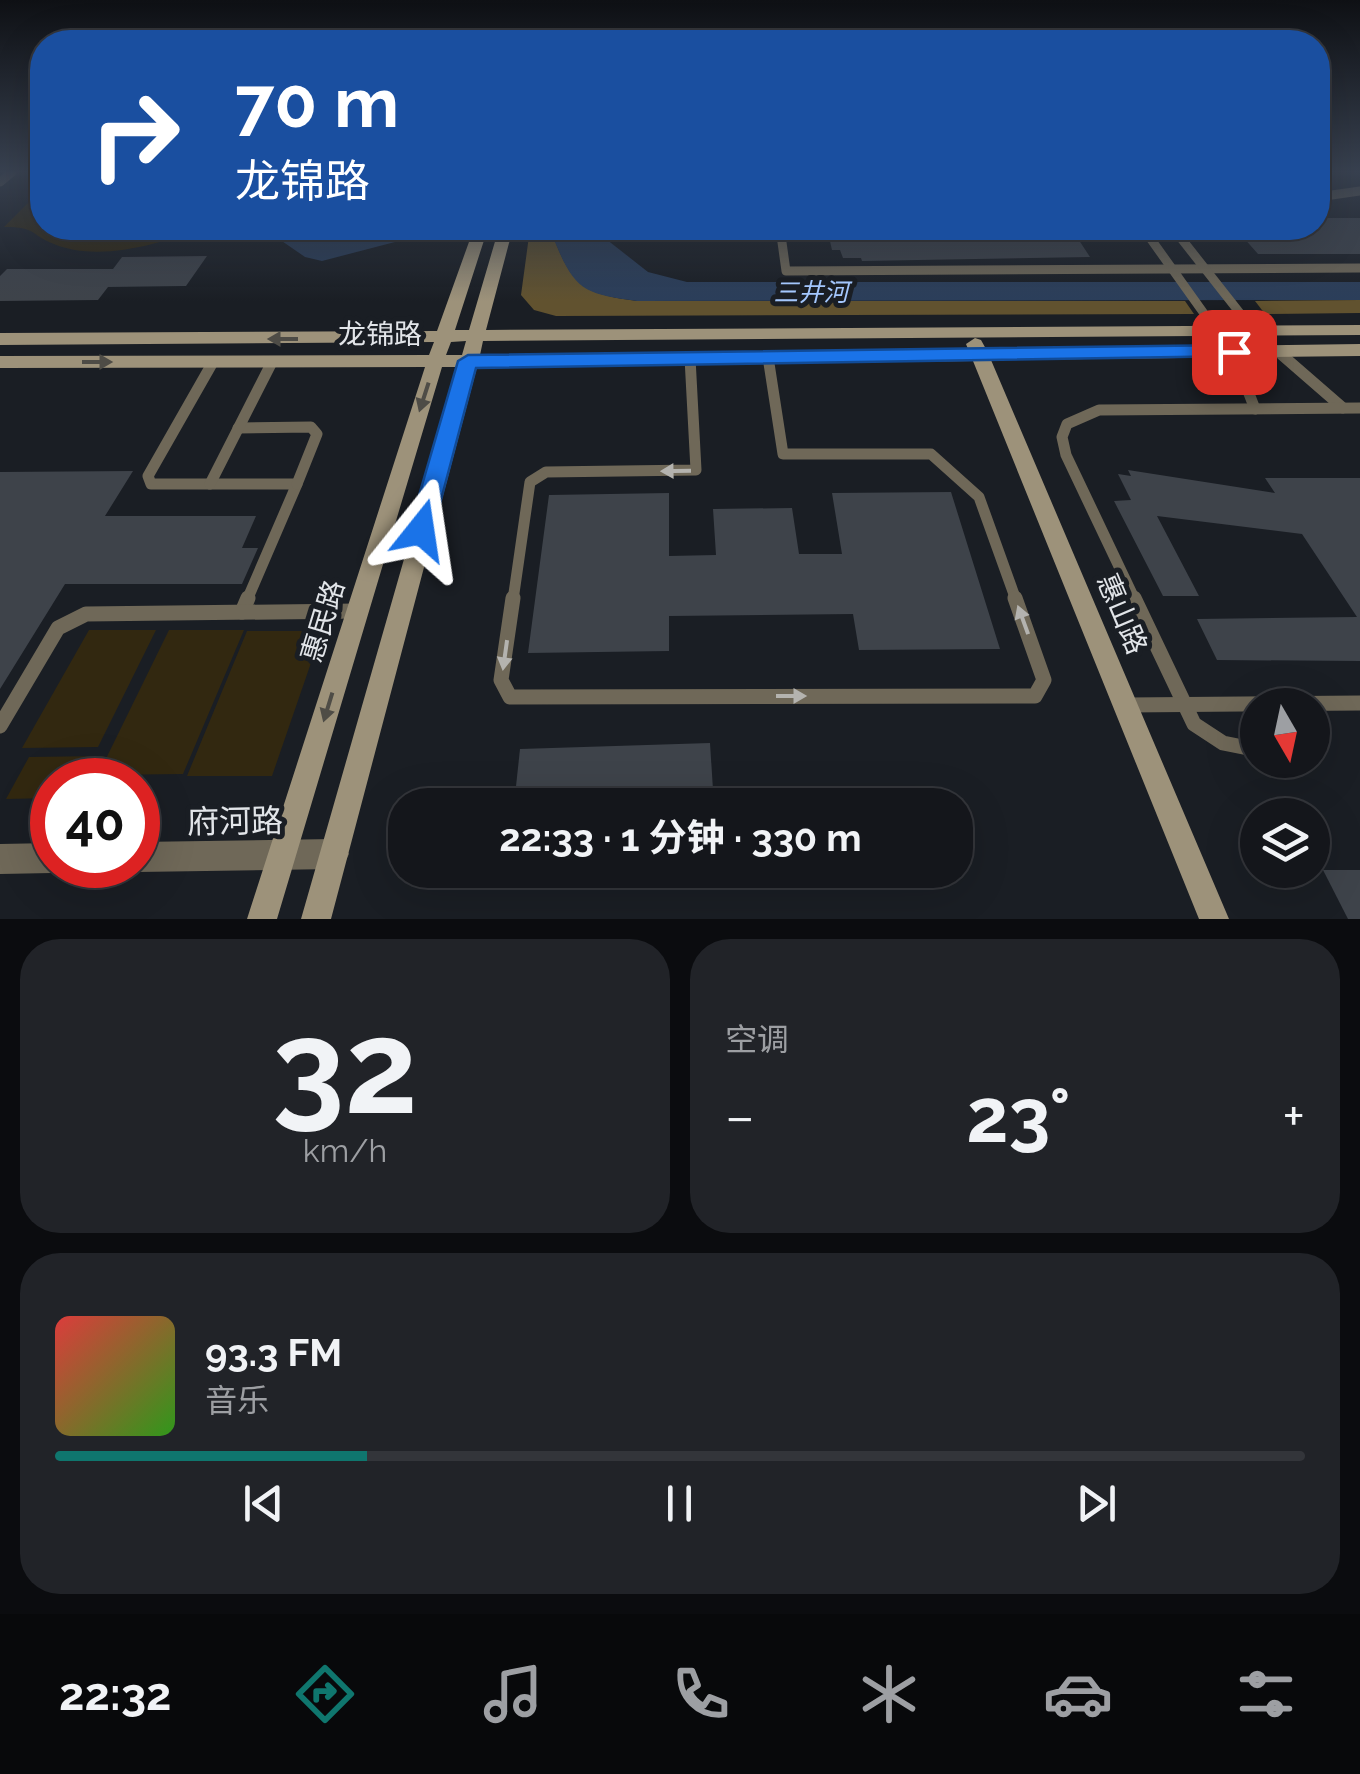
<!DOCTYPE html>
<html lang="zh">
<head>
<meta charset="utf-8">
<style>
	body { margin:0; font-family:Raleway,"Noto Sans SC",sans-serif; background:#212328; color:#f1f3f6; height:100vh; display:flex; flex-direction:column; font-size:38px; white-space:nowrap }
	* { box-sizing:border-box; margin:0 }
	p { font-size:32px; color:#9d9fa3 }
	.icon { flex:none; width:55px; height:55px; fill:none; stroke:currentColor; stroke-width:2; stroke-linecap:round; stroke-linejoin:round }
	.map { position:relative; height:919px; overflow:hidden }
	.details { display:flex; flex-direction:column; gap:20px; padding:20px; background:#0b0c0f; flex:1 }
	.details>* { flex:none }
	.top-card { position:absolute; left:30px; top:30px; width:1300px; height:210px; border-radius:40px; box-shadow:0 10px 40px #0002,0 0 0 2px #33353a; background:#1a4fa0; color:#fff; overflow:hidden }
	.needle { width:65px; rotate:171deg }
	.tools { position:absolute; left:1240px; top:688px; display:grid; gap:20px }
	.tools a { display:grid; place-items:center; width:90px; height:90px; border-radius:50%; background:#14161b; box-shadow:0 10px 40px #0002,0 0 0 2px #33353a; font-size:50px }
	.speed { position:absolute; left:30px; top:758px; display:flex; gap:20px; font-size:50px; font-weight:700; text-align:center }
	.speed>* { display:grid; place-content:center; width:130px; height:130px; border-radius:50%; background:#14161b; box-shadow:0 10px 40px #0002,0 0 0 2px #33353a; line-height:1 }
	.speed .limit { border:15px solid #d22; background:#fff; color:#111 }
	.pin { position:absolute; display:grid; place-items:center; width:85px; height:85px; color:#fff; margin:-42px; border-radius:20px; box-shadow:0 5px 15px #0006 }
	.me { position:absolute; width:110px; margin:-55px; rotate:15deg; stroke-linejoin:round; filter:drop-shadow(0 0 8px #0008) }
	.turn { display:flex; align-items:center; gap:35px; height:210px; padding:0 40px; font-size:45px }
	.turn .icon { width:130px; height:130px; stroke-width:2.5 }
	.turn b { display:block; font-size:70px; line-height:85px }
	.big { font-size:75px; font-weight:700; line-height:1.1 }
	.details .card { flex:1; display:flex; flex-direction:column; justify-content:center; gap:15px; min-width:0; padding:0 35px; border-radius:40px; background:#212328 }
	.details .dial { align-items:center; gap:0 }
	.dial b { font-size:130px; line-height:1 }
	.song { display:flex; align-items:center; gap:30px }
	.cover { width:120px; height:120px; border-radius:15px; background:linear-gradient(135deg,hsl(0 70% 55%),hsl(110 70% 35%)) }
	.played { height:10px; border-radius:5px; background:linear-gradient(90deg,#0f766e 25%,#33353a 25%) }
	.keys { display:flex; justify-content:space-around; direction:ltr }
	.heat { display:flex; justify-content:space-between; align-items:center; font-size:55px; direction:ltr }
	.details .tiles { flex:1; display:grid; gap:20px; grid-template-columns:1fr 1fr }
	.card:last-child { grid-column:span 2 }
	.trip { position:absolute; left:388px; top:788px; width:585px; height:100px; border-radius:40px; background:#14161b; box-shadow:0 10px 40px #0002,0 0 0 2px #33353a; font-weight:700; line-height:100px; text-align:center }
	.dock { display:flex; height:160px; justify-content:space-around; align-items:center; background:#08090b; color:#9d9fa3 }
	.dock .icon { width:70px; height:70px }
	.dock .selected { color:#0f766e }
	.dock b { font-size:45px; color:#f1f3f6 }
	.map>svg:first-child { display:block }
	.green { fill:#322810 }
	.forest { fill:#61522f }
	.water { fill:#2b3e5a }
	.building { fill:#3e434a }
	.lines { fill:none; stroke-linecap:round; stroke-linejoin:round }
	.lane-far2 { stroke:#6f6858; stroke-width:9 }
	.lane-far1 { stroke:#6f6858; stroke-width:11 }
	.lane { stroke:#6f6858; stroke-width:15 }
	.street { fill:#6f6858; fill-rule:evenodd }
	.secondary { fill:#9d927a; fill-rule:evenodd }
	.oneway { fill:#4e4c46 }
	.oneway2 { fill:#b4b3af }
	.route { fill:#1a73e8; stroke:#114b97; stroke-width:2.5 }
	.labels { text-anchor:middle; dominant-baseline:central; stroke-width:10; stroke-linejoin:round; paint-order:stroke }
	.far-water-label { font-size:25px; font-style:italic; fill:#a4c7fd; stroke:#1a1e24 }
	.street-label { font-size:28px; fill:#e2e5e9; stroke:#1a1e24 }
	.near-street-label { font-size:32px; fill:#e2e5e9; stroke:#1a1e24 }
</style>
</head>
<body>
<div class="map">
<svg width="1360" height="919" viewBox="0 0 1360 919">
	<rect width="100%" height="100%" fill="#1a1e24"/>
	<g class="green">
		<path d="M 42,189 L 42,228 L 200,228 C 159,245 97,262 54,244 C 29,234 37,227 4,227 Z"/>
		<path d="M 89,630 L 156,630 L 98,747 L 22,748 Z"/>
		<path d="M 169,630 L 244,630 L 183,774 L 98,775 Z"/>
		<path d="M 247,631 L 322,631 L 272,776 L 187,776 Z"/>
		<path d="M 104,756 L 92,780 L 52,780 L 52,798 L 6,799 L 29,757 Z"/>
	</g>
	<g class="forest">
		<path d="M 529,236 L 555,241 C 574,289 587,294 637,301 L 1185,301 L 1194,314 L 556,316 L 534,310 L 521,295 Z"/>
		<path d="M 1360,300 L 1360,313 L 1265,314 L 1255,301 Z"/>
	</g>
	<path class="water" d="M 263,228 L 309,228 L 317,235 L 338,239 L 383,228 L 592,228 L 648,272 L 687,282 L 1360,282 L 1360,300 L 637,301 C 585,294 575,291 555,242 L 537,236 L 418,236 L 322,261 L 305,257 Z"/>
	<g class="building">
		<path d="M 1318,218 L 1360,218 L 1360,254 L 1258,254 L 1235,228 L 1318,228 Z"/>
		<path d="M 827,228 L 1071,228 L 1090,257 L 862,261 L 861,258 L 843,258 L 840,250 L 832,250 Z"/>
		<path d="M 207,256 L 186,286 L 108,287 L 98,300 L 0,301 L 0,276 L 7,269 L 113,269 L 122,257 Z"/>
		<path d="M 1128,470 L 1275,493 L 1265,478 L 1360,478 L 1360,661 L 1217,660 L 1197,619 L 1357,617 L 1302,534 L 1157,516 L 1199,596 L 1163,596 L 1114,501 L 1131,500 L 1118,474 L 1131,476 Z"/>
		<path d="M 133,471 L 105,516 L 256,516 L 242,548 L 258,548 L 242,584 L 65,584 L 0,689 L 0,472 Z"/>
		<path d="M 951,492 L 1000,649 L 859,650 L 853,614 L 669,616 L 669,651 L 528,653 L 549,495 L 669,493 L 669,556 L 716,555 L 713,509 L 792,508 L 799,554 L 842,554 L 832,493 Z"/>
		<path d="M 710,743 L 714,805 L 514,805 L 520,749 Z"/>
		<path d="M 1323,870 L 1360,870 L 1360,919 L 1348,919 Z"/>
	</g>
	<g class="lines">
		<g class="lane-far2">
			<path d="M 0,182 L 12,172"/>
			<path d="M 1318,197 L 1360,191"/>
			<path d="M 780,228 L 786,271 L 1360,268"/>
			<path d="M 1143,228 L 1235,357"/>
			<path d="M 1173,228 L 1254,331 L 1284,357"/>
		</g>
		<g class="lane-far1">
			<path d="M 1234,355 L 1255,409"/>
			<path d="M 1282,355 L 1343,408"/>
			<path d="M 768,357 L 783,454 L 931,454 L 979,497 L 1016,600"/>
			<path d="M 213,362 L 148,476 L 151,484 L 297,484 L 247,600"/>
			<path d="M 238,428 L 311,427 L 317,434 L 297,484"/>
			<path d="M 210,484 L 272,362"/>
			<path d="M 513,600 L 530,482 L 546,472 L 696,470 L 690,358"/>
			<path d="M 1135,600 L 1066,455 L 1062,437 L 1067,424 L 1099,410 L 1360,408"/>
		</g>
		<g class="lane">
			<path d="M 513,598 L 501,680 L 510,697 L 1035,696 L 1044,680 L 1015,598"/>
			<path d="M 1134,598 L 1194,724 L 1223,743 L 1258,750"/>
			<path d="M 242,612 L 248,598"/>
			<path d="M 1127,705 L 1360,703"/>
			<path d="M 0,726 L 58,628 L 86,614 L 357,611"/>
		</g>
		<g class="street">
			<path d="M 334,839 L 344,844 L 349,854 L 344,864 L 334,869 L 138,872 L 127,865 L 138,865 L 138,842 Z"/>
			<path d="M 0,844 L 52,843 L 52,865 L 64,865 L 52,873 L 0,874 Z"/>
		</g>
		<path class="secondary" d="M 474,228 L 488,228 L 455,330 L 469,330 L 499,228 L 513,228 L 486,330 L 1360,325 L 1360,335 L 483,341 L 480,355 L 968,349 L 966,344 L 975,338 L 981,340 L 986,349 L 1360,344 L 1360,356 L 991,360 L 1229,919 L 1199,919 L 973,361 L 477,367 L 331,919 L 301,919 L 459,367 L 442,367 L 277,919 L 247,919 L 425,367 L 0,368 L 0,356 L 429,355 L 434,342 L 0,345 L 0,333 L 437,331 ZM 466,341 L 462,355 L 446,355 L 451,342 Z"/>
	</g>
	<defs><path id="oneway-solid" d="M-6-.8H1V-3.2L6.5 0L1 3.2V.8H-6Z" transform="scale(2.5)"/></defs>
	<g class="oneway">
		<use href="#oneway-solid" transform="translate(283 339) rotate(180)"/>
		<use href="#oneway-solid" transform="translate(97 362)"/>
		<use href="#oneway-solid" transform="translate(424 397) rotate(108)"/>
		<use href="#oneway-solid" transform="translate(328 707) rotate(107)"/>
	</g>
	<g class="oneway2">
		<use href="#oneway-solid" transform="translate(676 471) rotate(179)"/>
		<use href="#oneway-solid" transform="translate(1023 620) rotate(-110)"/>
		<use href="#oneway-solid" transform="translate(505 655) rotate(98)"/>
		<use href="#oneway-solid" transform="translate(791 696)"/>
	</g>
	<linearGradient id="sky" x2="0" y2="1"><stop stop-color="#0e1014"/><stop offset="0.57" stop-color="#384150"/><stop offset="1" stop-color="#384150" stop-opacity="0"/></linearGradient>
	<rect width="1360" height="301" fill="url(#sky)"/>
	<path class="route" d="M 1234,345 L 1243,352 L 1241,356 L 476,368 L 433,530 L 430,537 L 412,537 L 409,530 L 458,361 L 468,355 Z"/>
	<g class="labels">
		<g class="far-water-label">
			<text x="811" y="292">三井河</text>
		</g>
		<g class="street-label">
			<text x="380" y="334">龙锦路</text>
			<text transform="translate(1122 614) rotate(67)">惠山路</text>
			<text transform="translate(323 621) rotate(-73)">惠民路</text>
		</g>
		<g class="near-street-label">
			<text transform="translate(235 821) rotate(-1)">府河路</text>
		</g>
	</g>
</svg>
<div class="tools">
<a><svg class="needle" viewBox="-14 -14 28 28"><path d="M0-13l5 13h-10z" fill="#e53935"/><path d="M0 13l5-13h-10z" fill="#9d9fa3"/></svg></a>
<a><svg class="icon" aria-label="layers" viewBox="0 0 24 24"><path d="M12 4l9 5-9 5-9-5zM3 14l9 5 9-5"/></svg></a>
</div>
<div class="speed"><div class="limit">40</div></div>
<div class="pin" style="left:1234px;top:352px;background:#d93025"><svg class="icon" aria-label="arrive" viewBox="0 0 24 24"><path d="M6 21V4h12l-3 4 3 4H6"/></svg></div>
<svg class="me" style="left:421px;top:530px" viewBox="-20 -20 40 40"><path d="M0-17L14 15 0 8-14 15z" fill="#1a73e8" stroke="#fff" stroke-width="4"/></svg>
<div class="trip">22:33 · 1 分钟 · 330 m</div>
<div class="top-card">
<div class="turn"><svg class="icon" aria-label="right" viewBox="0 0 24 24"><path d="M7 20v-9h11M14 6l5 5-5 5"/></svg><div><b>70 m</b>龙锦路</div></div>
</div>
</div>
<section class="details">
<div class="tiles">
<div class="card dial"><b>32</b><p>km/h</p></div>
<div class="card"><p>空调</p>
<div class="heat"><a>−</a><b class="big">23°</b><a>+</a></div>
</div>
<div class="card">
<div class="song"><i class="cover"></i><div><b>93.3 FM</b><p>音乐</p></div></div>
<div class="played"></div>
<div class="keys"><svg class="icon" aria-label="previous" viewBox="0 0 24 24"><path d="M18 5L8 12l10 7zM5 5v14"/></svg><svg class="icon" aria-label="pause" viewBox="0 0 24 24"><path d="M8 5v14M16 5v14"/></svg><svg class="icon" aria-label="next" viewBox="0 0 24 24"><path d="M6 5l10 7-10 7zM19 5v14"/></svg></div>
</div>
</div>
</section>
<nav class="dock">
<b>22:32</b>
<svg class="icon selected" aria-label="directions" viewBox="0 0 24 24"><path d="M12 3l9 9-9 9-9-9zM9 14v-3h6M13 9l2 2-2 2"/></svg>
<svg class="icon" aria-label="music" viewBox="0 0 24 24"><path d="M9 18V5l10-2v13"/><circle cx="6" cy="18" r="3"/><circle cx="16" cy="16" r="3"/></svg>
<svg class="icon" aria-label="phone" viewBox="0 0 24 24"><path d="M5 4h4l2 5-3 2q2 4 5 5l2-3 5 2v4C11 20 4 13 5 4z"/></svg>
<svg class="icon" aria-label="climate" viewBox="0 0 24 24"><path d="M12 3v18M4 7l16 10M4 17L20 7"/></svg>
<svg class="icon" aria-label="car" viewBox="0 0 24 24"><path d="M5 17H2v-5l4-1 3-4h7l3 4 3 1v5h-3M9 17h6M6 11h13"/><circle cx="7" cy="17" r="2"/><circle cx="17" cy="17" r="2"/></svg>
<svg class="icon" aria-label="filters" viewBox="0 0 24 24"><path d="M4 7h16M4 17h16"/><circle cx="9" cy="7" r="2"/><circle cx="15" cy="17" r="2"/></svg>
</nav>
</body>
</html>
